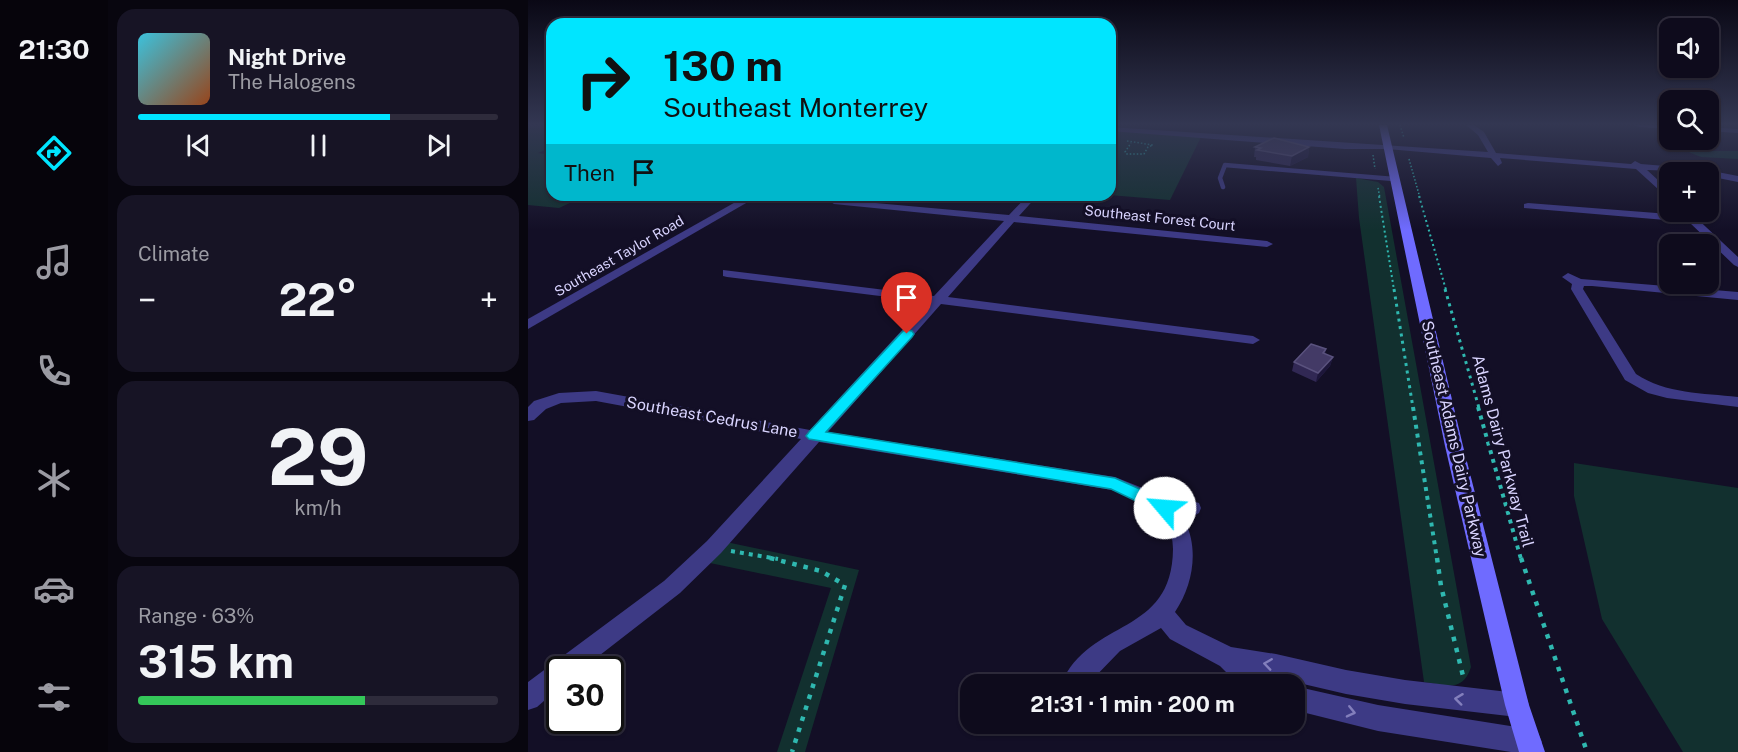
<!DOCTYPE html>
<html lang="en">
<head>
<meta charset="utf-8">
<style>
	body { margin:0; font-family:"Public Sans",sans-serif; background:#171425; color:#f1f3f6; height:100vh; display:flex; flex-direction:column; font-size:22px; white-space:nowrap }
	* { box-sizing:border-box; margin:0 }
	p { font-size:20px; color:#9b9ba3 }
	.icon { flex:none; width:33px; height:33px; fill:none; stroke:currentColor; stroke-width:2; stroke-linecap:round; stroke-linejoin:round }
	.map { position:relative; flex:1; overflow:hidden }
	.drawer { display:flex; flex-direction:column; gap:9px; padding:9px; background:#08060f; width:420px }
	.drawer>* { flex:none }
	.guide { position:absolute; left:18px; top:18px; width:570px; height:183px; border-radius:18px; box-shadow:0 2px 4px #0004,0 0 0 2px #2e2b3b; background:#00e5ff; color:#111; overflow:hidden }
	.tools { position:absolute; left:1131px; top:18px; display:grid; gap:12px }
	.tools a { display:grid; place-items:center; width:60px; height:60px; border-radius:12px; background:#0e0b1c; box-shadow:0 2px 4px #0004,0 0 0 2px #2e2b3b; font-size:30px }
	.speed { position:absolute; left:18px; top:656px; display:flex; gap:12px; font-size:30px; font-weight:700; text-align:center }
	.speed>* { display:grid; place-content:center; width:78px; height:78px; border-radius:50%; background:#0e0b1c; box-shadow:0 2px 4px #0004,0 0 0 2px #2e2b3b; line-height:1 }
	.speed .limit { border:3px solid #111; border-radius:9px; background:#fff; color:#111 }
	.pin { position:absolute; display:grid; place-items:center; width:51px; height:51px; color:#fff; margin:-62px -26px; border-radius:50% 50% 50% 0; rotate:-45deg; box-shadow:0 0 6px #0007 }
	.pin .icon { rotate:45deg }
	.me { position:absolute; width:66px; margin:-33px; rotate:297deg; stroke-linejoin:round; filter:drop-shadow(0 0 4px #0008) }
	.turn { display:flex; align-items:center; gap:21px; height:126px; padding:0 18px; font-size:27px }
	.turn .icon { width:78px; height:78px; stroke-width:2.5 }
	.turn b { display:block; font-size:42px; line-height:51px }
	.then { display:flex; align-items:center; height:57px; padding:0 18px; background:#0003; gap:12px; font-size:22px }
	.big { font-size:45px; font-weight:700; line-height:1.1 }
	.drawer .tile { flex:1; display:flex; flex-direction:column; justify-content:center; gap:9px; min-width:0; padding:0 21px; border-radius:18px; background:#171425 }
	.drawer .dial { align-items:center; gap:0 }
	.dial b { font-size:78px; line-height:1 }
	.song { display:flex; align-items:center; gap:18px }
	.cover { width:72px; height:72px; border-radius:9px; background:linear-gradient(135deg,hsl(190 70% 55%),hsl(20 70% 35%)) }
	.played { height:6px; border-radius:3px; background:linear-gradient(90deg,#00e5ff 70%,#2e2b3b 70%) }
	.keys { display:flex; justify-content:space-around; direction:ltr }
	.heat { display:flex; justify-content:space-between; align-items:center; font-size:33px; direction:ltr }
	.charge { height:9px; border-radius:4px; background:linear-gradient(90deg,#34c759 63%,#2e2b3b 0) }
	.trip { position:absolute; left:432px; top:674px; width:345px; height:60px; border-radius:18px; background:#0e0b1c; box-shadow:0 2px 4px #0004,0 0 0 2px #2e2b3b; font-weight:700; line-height:60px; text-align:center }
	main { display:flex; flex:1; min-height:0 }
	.dock { display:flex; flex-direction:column; width:108px; justify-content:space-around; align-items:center; background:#06040b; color:#9b9ba3 }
	.dock .icon { width:42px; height:42px }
	.dock .on { color:#00e5ff }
	.dock b { font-size:27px; color:#f1f3f6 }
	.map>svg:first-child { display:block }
	.green { fill:#12302f }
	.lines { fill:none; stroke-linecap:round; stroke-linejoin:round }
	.path-far4 { stroke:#2fb8b0; stroke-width:1.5; stroke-dasharray:1.5 2; stroke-linecap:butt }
	.path-far3 { stroke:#2fb8b0; stroke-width:2; stroke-dasharray:2 3; stroke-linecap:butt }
	.path-far2 { stroke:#2fb8b0; stroke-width:3; stroke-dasharray:3 4.5; stroke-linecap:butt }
	.path-far1 { stroke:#2fb8b0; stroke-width:4; stroke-dasharray:4 5; stroke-linecap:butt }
	.path { stroke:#2fb8b0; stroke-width:4.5; stroke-dasharray:4.5 7; stroke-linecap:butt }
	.service { stroke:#3d3a85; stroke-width:4.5 }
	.minor { fill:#3d3a85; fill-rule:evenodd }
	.secondary { fill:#6f6bff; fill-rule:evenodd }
	.wall { fill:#312854 }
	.shaded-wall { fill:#1d163a }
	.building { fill:#433a66; stroke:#5a527e; stroke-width:1.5 }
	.oneway { stroke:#837fbc }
	.route { fill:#00e5ff; stroke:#0095a6; stroke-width:1.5 }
	.labels { text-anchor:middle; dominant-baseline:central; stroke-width:6; stroke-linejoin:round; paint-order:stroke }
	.far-street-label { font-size:14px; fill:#d9d4ff; stroke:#130f26 }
	.street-label { font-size:16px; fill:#d9d4ff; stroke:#130f26 }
</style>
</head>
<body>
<main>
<nav class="dock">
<b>21:30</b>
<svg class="icon on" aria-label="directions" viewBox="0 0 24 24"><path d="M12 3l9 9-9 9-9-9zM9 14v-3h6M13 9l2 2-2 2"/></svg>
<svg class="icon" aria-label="music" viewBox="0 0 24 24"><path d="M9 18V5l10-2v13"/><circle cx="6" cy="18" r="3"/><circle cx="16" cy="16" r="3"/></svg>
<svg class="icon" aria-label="phone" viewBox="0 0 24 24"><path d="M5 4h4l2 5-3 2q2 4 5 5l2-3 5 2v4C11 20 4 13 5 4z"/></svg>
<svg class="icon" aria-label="climate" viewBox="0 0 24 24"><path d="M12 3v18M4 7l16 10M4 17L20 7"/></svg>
<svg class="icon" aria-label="car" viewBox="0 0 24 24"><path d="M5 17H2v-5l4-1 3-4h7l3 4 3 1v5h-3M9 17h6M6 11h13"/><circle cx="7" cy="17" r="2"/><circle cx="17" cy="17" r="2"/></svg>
<svg class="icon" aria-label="filters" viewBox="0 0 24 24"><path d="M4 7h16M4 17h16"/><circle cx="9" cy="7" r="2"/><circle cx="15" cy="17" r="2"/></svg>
</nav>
<section class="drawer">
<div class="tile">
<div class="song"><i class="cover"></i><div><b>Night Drive</b><p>The Halogens</p></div></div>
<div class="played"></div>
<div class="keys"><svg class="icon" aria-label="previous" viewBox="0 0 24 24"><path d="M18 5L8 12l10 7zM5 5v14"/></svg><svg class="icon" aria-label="pause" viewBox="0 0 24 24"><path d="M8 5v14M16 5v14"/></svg><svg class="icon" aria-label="next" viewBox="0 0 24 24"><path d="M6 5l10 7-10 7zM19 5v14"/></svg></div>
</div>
<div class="tile"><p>Climate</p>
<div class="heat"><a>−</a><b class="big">22°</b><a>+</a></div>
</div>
<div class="tile dial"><b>29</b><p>km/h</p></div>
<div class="tile"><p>Range · 63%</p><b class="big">315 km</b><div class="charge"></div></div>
</section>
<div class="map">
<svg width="1210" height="752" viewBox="0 0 1210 752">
	<rect width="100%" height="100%" fill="#130f26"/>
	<g class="green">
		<path d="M 0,125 L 24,125 L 24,147 L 10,153 L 24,155 L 24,195 L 59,195 L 31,208 L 0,205 Z"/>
		<path d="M 582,130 L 673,137 L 642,200 L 581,195 Z"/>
		<path d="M 1158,151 L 1210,151 L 1210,159 L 1173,157 Z"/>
		<path d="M 828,178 L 850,182 L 856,187 L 943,667 C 935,693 917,685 896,682 L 831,218 Z"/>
		<path d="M 1046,463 L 1210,488 L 1210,752 L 1155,752 L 1074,619 L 1046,496 Z"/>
		<path d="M 198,542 L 331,570 L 277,752 L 249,752 L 303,588 L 182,563 Z"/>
	</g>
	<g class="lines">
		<g class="path-far4">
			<path d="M 872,125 L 876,138"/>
			<path d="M 599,141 L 625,145 L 620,147 L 616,154 L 599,154 L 597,152 L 603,143"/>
			<path d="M 582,144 L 586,139"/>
			<path d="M 845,155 L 847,169"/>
			<path d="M 881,159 L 892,198"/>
			<path d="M 850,188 L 852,198"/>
		</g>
		<g class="path-far3">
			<path d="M 851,196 L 866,290"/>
			<path d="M 891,196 L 918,290"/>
		</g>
		<g class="path-far2">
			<path d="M 866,289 L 885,408"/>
			<path d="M 917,289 L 951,408"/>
		</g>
		<g class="path-far1">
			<path d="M 885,407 L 909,559"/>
			<path d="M 950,407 L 993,559"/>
			<path d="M 203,551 L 250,559"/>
		</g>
		<g class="path">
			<path d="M 242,558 L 293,571 L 317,585 L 264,752"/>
			<path d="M 909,558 L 913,586 L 936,680"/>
			<path d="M 993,558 L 1059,752"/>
		</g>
		<path class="service" d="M 695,187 L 692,178 L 697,165 L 866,179"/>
		<g class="minor">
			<path d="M 938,125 L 946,125 L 956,132 L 968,153 L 1103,164 L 1107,161 L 1113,164 L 1174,169 L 1210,176 L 1210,182 L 1180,176 L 1180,172 L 1119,170 L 1142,191 L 1142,200 L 1108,169 L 972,158 L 974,163 L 970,166 L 963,158 L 859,149 L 817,149 L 582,131 L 582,127 L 960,152 L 950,135 Z"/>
			<path d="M 1107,125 L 1142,125 L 1142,129 L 1111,127 Z"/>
			<path d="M 1180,127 L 1210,129 L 1210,133 L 1180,131 Z"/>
			<path d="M 220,195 L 232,195 L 0,329 L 0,319 Z"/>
			<path d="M 500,195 L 510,195 L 491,216 L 739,241 L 745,244 L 739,247 L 486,222 L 420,297 L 725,336 L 732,340 L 725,344 L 413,304 L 300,432 L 587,477 L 632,495 L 649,508 L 664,501 L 671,503 L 673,508 L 671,513 L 657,521 C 671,550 665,585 647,612 L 658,625 L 703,647 L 748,654 L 818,670 L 877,680 L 989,693 L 998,696 L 1001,705 L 998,714 L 989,717 L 877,704 L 818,694 L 732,674 L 738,676 L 741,684 L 710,684 L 692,666 L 642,639 L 633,628 L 592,651 L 560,684 L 533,684 C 562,617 644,637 645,549 C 645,511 614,502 584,490 L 291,442 L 193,553 L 152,593 L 54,669 L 32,669 L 32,687 L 9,707 L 0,710 L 0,682 L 136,581 L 179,541 L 273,439 L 68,401 L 33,403 L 18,409 L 6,420 L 0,421 L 0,407 L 6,401 L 31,393 L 68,391 L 282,430 L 400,302 L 199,277 L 195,276 L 195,270 L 406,296 L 476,221 L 306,204 L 301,201 L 303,199 L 481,215 Z"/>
			<path d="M 1000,203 L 1154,215 L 1154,212 L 1162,212 L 1210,257 L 1210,267 L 1206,265 L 1161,222 L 996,208 L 996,204 Z"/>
			<path d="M 1040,273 L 1053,279 L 1210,292 L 1210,300 L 1064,286 L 1056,286 L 1055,289 L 1108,374 C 1138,394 1175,393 1210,397 L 1210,407 L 1139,398 L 1120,393 L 1097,380 L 1043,289 L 1044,284 L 1034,277 Z"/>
			<path d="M 766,686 L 850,705 L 1001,729 L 1010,733 L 1014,742 L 1008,752 L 983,752 L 850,731 L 766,710 Z"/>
		</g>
		<path class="secondary" d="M 851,125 L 859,125 L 935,446 L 1001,705 L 1017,752 L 991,752 L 977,705 L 917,446 Z"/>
	</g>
	<g class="wall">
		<path d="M 727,147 L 781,147 L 780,157 L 762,166 L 728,160 L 728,157 L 726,157 Z"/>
		<path d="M 798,349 L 797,354 L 805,357 L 802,366 L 788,382 L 764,371 L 766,362 Z"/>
	</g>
	<g class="shaded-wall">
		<path d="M 781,147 L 780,157 L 762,166 L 764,156 Z"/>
		<path d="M 805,357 L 802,366 L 788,382 L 790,373 Z"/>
	</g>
	<g class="building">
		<path d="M 746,138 L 781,147 L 764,156 L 729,150 L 733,148 L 727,147 Z"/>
		<path d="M 783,344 L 798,349 L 795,353 L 805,357 L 790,373 L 766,362 Z"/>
	</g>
	<defs><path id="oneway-chevron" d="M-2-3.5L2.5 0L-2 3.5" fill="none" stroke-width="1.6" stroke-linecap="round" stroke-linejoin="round" transform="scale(1.5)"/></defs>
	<g class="oneway">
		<use href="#oneway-chevron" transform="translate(740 664) rotate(-172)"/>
		<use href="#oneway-chevron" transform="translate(931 699) rotate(-173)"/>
		<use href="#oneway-chevron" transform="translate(823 712) rotate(13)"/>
	</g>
	<linearGradient id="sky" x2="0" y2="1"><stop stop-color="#0a0815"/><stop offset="0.54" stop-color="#333752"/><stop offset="1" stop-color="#333752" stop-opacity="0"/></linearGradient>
	<rect width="1210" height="230" fill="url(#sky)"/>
	<path class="route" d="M 379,330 L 384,331 L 386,334 L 384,337 L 298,432 L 587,478 L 643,503 L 646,508 L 643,512 L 637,514 L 631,512 L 583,489 L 281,439 L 278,436 L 281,432 L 375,331 Z"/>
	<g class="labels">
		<g class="far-street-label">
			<text transform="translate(632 218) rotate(6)">Southeast Forest Court</text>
			<text transform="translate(91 256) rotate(-30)">Southeast Taylor Road</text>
		</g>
		<g class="street-label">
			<text transform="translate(184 417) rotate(10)">Southeast Cedrus Lane</text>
			<text transform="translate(926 439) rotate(77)">Southeast Adams Dairy Parkway</text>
			<text transform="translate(975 451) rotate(75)">Adams Dairy Parkway Trail</text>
		</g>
	</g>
</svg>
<div class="tools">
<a><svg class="icon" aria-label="sound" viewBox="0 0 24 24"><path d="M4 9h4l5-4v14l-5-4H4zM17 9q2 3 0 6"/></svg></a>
<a><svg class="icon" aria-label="search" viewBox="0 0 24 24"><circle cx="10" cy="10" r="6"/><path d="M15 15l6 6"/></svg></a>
<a>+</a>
<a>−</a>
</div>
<div class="speed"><div class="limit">30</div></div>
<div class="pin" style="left:379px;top:334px;background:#d93025"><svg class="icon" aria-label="arrive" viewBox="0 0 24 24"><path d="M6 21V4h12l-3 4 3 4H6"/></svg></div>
<svg class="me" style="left:637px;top:508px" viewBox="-20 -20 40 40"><circle r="19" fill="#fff"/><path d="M0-13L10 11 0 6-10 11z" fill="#00e5ff"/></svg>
<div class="trip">21:31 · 1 min · 200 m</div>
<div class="guide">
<div class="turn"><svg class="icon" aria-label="right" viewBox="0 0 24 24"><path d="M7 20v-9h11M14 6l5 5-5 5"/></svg><div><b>130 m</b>Southeast Monterrey</div></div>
<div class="then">Then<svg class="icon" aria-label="arrive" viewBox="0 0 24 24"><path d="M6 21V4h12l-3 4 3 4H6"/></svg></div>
</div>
</div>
</main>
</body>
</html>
